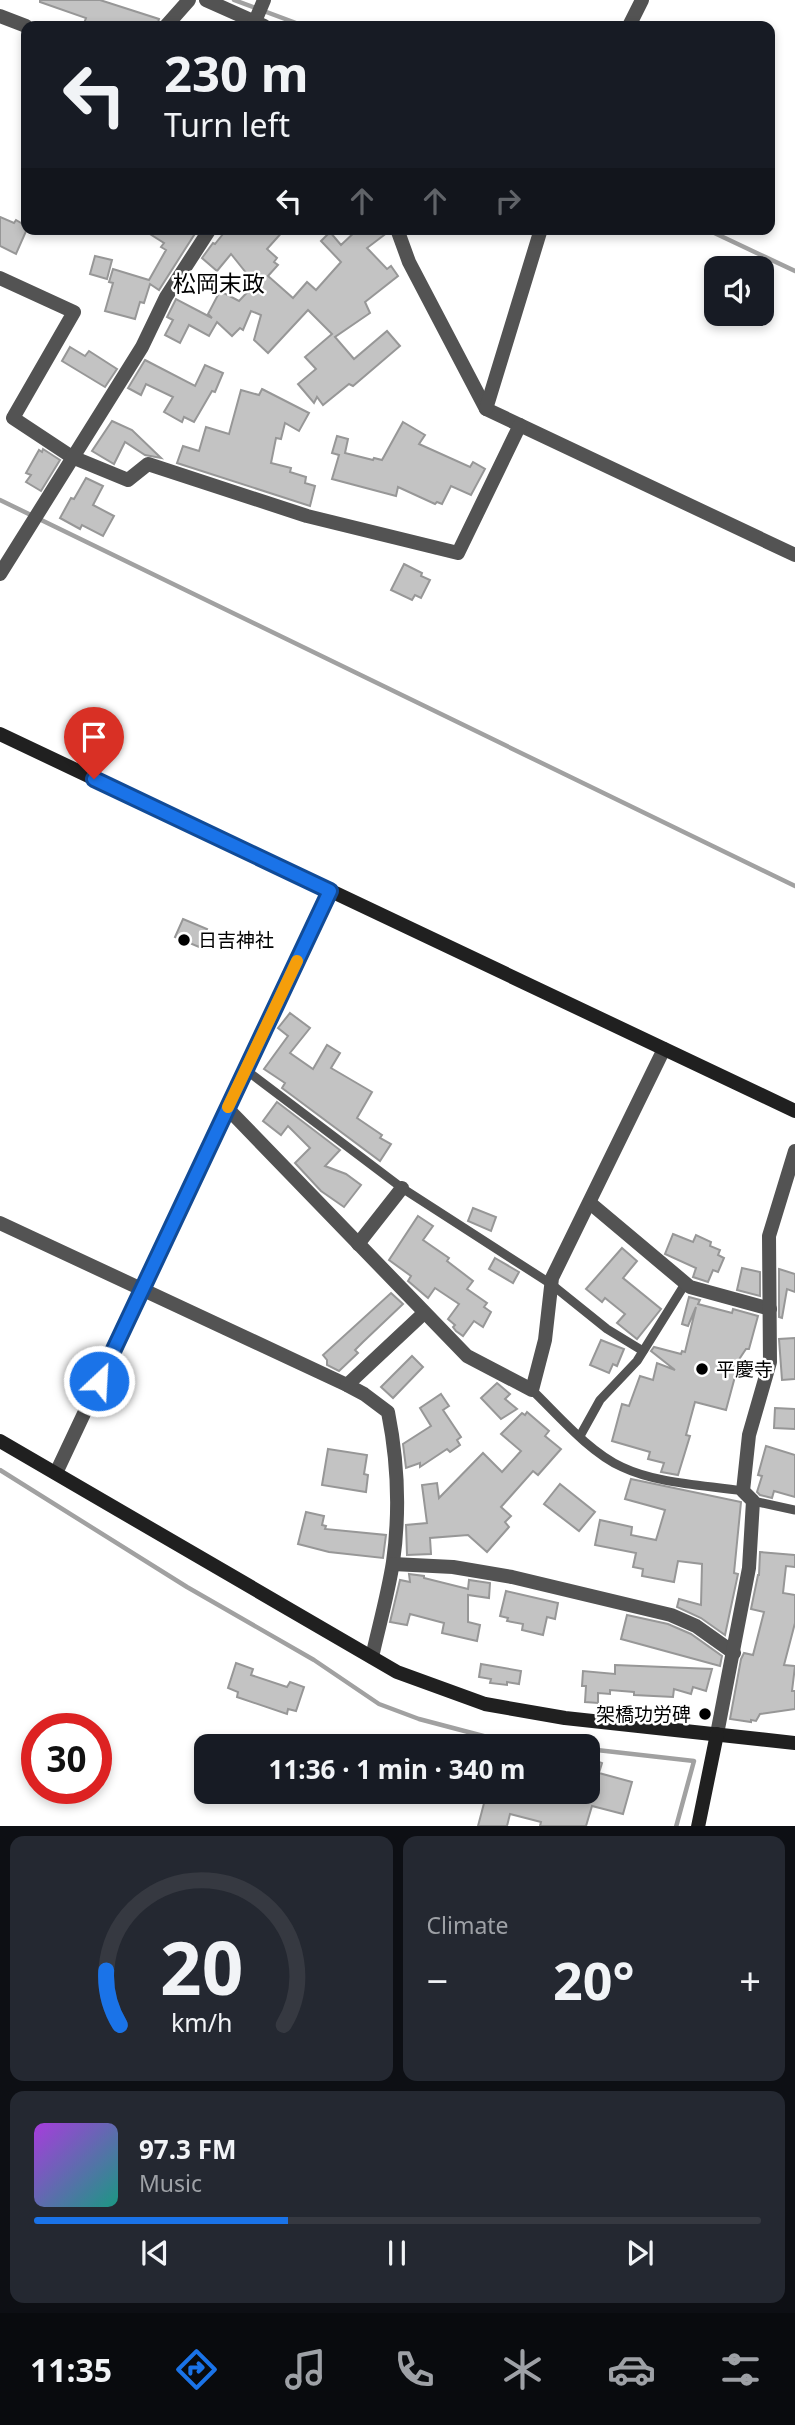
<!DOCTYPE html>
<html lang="en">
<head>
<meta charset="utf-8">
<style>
	body { margin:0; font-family:"Noto Sans","Noto Sans JP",sans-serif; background:#242831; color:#f1f3f6; height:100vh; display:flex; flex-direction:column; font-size:26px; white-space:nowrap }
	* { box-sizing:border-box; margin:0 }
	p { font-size:23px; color:#9ea1a6 }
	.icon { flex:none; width:38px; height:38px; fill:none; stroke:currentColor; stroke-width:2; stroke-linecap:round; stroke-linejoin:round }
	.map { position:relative; height:1826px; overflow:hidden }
	.sheet { display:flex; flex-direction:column; gap:10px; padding:10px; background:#0d0f14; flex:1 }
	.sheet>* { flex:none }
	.banner { position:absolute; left:21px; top:21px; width:754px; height:214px; border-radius:14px; box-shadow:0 4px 10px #0003; background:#171b24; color:#f1f3f6; overflow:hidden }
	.buttons { position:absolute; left:704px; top:256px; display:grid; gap:14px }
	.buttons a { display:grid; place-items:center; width:70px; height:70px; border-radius:14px; background:#171b24; box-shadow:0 4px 10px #0003; font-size:35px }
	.speed { position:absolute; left:21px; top:1713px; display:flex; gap:14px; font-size:35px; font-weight:700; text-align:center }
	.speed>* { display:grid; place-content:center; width:91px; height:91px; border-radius:50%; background:#171b24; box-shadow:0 4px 10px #0003; line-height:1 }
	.speed .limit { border:10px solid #d22; background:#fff; color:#111 }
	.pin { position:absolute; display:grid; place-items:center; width:60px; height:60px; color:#fff; margin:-72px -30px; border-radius:50% 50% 50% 0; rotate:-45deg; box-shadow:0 0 7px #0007 }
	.pin .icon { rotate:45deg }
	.me { position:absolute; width:77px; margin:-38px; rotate:25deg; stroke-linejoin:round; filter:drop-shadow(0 0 5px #0008) }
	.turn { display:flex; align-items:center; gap:24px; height:147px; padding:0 28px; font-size:32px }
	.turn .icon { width:91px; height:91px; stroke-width:2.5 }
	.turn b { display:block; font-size:49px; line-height:60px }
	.lanes { display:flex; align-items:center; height:66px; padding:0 28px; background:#0003; justify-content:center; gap:35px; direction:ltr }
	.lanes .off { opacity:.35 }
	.big { font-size:52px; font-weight:700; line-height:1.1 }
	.sheet .widget { flex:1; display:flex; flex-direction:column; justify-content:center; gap:10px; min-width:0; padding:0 24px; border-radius:14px; background:#242831 }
	.sheet .dial { align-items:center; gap:0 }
	.dial svg { height:182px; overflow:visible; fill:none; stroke:#363941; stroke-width:7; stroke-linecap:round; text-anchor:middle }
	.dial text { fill:#f1f3f6; stroke:none }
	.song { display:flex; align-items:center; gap:21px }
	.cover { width:84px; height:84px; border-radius:10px; background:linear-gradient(135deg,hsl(280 70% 55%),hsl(170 70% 35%)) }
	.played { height:7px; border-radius:4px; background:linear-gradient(90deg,#1a73e8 35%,#363941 35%) }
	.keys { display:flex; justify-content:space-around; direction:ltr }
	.heat { display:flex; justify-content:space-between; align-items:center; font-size:38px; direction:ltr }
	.sheet .tiles { flex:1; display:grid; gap:10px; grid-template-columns:1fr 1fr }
	.widget:last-child { grid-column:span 2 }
	.trip { position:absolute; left:194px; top:1734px; width:406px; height:70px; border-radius:14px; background:#171b24; box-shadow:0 4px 10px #0003; font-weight:700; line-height:70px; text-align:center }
	.dock { display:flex; height:112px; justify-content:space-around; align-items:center; background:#090b0e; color:#9ea1a6 }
	.dock .icon { width:49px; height:49px }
	.dock .active { color:#1a73e8 }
	.dock b { font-size:32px; color:#f1f3f6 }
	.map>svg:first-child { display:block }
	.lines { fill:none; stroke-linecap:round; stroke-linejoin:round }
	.stream { stroke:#a1a1a1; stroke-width:4.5 }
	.building { fill:#c3c3c3; stroke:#979797; stroke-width:2 }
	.lane { stroke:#535353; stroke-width:9 }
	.street { stroke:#535353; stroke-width:14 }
	.secondary { stroke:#202020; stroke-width:14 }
	.route-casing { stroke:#114b97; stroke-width:18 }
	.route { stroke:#1a73e8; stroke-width:12 }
	.slow { stroke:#f59e0b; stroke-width:12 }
	.poi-dot { fill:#000; stroke:#fff; stroke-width:2.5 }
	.labels { text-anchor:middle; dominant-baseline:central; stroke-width:5; stroke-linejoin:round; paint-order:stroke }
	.poi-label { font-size:19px; fill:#000; stroke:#fff; text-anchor:start }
	.quarter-label { font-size:23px; fill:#000; stroke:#fff }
</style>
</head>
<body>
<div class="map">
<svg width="795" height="1827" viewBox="0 0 795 1827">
	<rect width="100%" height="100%" fill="#fff"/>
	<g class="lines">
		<g class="stream">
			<path d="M 234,0 L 304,26"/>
			<path d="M 706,229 L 795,271"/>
			<path d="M 0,500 L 795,886"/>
			<path d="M 0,1470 L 187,1587 L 314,1660 L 379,1704 L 419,1719 L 491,1738 L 567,1746"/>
			<path d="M 588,1749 L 694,1761 L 676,1827"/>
		</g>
	</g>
	<g class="building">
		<path d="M 40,0 L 100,0 L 159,19 L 157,26 L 83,26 L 86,18 L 40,2 Z"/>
		<path d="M 0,217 L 14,223 L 16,220 L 26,226 L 27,229 L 16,254 L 0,246 Z"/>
		<path d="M 142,229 L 191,229 L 196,232 L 159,290 L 150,284 L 144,303 L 140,302 L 135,319 L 105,311 L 113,283 L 109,282 L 113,269 L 149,280 L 166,250 L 161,247 L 164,243 Z"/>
		<path d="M 227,229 L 285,229 L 267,249 L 277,258 L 274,262 L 278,265 L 268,276 L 293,298 L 307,282 L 316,290 L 341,262 L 321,241 L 330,232 L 341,245 L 358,229 L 388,229 L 388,232 L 367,248 L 387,269 L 391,266 L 398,276 L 365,302 L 370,313 L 335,337 L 354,359 L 387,331 L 400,346 L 353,386 L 349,384 L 323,405 L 317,397 L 314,403 L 298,384 L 316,369 L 305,357 L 332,334 L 308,310 L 268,353 L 254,340 L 261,315 L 251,311 L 243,330 L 240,328 L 232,336 L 217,322 L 209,336 L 189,325 L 180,343 L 165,335 L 173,320 L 167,317 L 176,299 L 212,318 L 208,314 L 220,291 L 239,301 L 255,284 L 231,254 L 217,271 L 202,258 L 213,243 L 215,244 Z"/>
		<path d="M 95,256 L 112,260 L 107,279 L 90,274 Z"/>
		<path d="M 70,347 L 85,356 L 89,351 L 117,369 L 105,387 L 62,361 Z"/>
		<path d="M 145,360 L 195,386 L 205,365 L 223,373 L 215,392 L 212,391 L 194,422 L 184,417 L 182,422 L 164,412 L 173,397 L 146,384 L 141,395 L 128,388 Z"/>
		<path d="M 262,389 L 309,413 L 299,431 L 285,423 L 281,439 L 276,438 L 271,463 L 291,468 L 290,472 L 306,477 L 305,483 L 315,486 L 310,506 L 177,463 L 183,446 L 199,451 L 206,427 L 229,434 L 241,390 L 259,395 Z"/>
		<path d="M 112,421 L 132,430 L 161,458 L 145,455 L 125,442 L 114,464 L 92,451 Z"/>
		<path d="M 403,422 L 425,435 L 419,444 L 470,467 L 473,462 L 485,469 L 471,495 L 451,486 L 442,504 L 437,502 L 435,504 L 398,487 L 396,496 L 332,479 L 339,455 L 332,453 L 337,436 L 348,439 L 345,453 L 373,460 L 374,458 L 382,460 Z"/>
		<path d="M 43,449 L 60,460 L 41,491 L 26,482 L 31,475 L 26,473 L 39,450 L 42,452 Z"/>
		<path d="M 86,478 L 103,486 L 93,505 L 114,516 L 103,536 L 82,525 L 80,529 L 60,518 L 71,498 L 74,499 Z"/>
		<path d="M 404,564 L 422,573 L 421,576 L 430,580 L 421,598 L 415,595 L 412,600 L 391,590 Z"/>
		<path d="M 183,919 L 207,929 L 199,947 L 175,937 Z"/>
		<path d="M 290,1013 L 310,1028 L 290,1053 L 313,1069 L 327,1045 L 340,1053 L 331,1068 L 372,1092 L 357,1118 L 382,1135 L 380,1138 L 391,1144 L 380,1161 L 282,1088 L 285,1083 L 264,1069 L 288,1036 L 278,1028 Z"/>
		<path d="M 277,1102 L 340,1150 L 325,1166 L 346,1174 L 361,1185 L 344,1207 L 321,1191 L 295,1163 L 310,1148 L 288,1126 L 281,1135 L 263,1121 Z"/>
		<path d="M 473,1208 L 496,1217 L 491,1231 L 468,1221 Z"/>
		<path d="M 418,1216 L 433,1226 L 423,1240 L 449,1258 L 447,1261 L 473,1281 L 467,1289 L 487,1303 L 484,1307 L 491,1312 L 483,1327 L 474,1321 L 463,1336 L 456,1331 L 453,1327 L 455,1325 L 448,1319 L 459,1304 L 435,1288 L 428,1298 L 408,1281 L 411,1276 L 389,1260 Z"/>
		<path d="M 673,1234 L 693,1242 L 696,1235 L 711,1242 L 710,1246 L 720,1250 L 718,1255 L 724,1258 L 718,1272 L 713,1270 L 708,1282 L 693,1277 L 696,1268 L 665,1254 Z"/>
		<path d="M 622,1248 L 637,1261 L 623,1278 L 661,1309 L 637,1339 L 617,1323 L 625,1314 L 605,1298 L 602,1302 L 586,1289 Z"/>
		<path d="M 495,1258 L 519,1272 L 513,1283 L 489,1269 Z"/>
		<path d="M 742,1268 L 760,1272 L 760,1296 L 737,1290 Z"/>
		<path d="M 779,1269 L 795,1274 L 795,1292 L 787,1289 L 782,1318 L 779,1317 Z"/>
		<path d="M 391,1293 L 403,1304 L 363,1342 L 355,1350 L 358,1353 L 339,1371 L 327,1365 L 327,1360 L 323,1355 Z"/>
		<path d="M 689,1297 L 700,1300 L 698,1304 L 732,1313 L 733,1309 L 758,1316 L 749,1349 L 746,1349 L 740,1358 L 726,1410 L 695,1402 L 686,1435 L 690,1436 L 678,1475 L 661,1472 L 664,1463 L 648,1459 L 650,1452 L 612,1441 L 622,1404 L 629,1406 L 640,1376 L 653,1380 L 657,1363 L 675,1370 L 651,1351 L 654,1347 L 681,1354 L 682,1351 L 685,1352 L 696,1307 L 688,1326 L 682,1324 Z"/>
		<path d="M 795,1338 L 795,1379 L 782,1380 L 779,1339 Z"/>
		<path d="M 601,1340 L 624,1349 L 617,1366 L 613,1364 L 609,1373 L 590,1365 Z"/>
		<path d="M 412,1356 L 423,1367 L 393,1398 L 381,1387 Z"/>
		<path d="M 497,1383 L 510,1394 L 505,1399 L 517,1409 L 501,1419 L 481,1398 Z"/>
		<path d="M 441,1394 L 449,1406 L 443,1410 L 461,1437 L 457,1440 L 460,1445 L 450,1452 L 447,1449 L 420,1467 L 420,1463 L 406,1468 L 403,1444 L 431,1426 L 420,1408 Z"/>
		<path d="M 775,1408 L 795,1409 L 795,1429 L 774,1428 Z"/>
		<path d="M 527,1412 L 549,1431 L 545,1436 L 561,1449 L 538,1475 L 533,1471 L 501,1507 L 511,1516 L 505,1522 L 509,1527 L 487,1552 L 468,1535 L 430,1538 L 431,1554 L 407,1555 L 406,1525 L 427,1523 L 422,1485 L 437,1483 L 439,1498 L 483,1453 L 502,1472 L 521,1451 L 501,1434 L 522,1413 L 525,1415 Z"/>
		<path d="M 766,1446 L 795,1455 L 795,1497 L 774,1491 L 772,1498 L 760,1495 L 757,1492 L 762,1476 L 758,1475 Z"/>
		<path d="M 328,1449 L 367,1455 L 364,1474 L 368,1475 L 366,1492 L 322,1485 Z"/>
		<path d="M 631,1479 L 741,1502 L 734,1573 L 738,1574 L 725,1635 L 701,1618 L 677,1607 L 679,1599 L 701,1605 L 702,1564 L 678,1561 L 674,1582 L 642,1576 L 643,1569 L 633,1567 L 636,1553 L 595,1545 L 600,1520 L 632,1527 L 631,1535 L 656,1540 L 665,1510 L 625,1499 Z"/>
		<path d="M 560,1484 L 595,1512 L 579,1531 L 544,1504 Z"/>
		<path d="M 306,1512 L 324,1516 L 322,1525 L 326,1526 L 325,1529 L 386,1535 L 383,1558 L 329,1552 L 298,1544 Z"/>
		<path d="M 760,1552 L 795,1555 L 795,1567 L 786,1566 L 783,1593 L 795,1595 L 795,1623 L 784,1665 L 795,1666 L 792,1691 L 795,1691 L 795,1709 L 760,1714 L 756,1721 L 751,1720 L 751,1722 L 730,1719 L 741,1659 L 744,1653 L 753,1655 L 764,1612 L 751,1609 L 758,1575 L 759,1575 Z"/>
		<path d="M 409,1574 L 424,1576 L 424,1578 L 468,1589 L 469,1580 L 490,1583 L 489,1598 L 468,1595 L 468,1622 L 480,1625 L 477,1641 L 442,1633 L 444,1623 L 410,1614 L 407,1625 L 390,1622 L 400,1580 L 410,1582 Z"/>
		<path d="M 506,1591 L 558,1603 L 555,1619 L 547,1617 L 543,1635 L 522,1630 L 523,1624 L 507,1621 L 508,1618 L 500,1616 Z"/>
		<path d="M 627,1615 L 668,1624 L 691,1634 L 722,1656 L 720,1666 L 621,1639 Z"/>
		<path d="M 236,1663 L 253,1669 L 251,1675 L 287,1687 L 290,1682 L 304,1687 L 296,1711 L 288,1709 L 287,1714 L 237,1697 L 238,1692 L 228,1688 Z"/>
		<path d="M 481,1664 L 521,1671 L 519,1684 L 507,1682 L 507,1685 L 490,1683 L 491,1679 L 479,1677 Z"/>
		<path d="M 615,1665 L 712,1669 L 706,1691 L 693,1687 L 691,1694 L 674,1689 L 673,1697 L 634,1695 L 634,1692 L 610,1690 L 610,1694 L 598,1693 L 598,1703 L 585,1702 L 586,1686 L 582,1686 L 583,1671 L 615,1674 Z"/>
		<path d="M 591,1759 L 602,1763 L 599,1773 L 632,1782 L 623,1814 L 592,1806 L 586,1826 L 540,1826 L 541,1822 L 510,1814 L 507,1826 L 478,1826 L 487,1792 L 552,1792 L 563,1795 L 564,1792 L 588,1792 L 588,1769 Z"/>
	</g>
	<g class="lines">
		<g class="lane">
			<path d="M 246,1070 L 402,1188 L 551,1284 L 607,1329 L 643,1351"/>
			<path d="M 532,1390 C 558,1415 589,1452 622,1467 C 658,1484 704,1485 743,1491"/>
			<path d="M 580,1436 L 600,1400 L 637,1361 L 685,1284"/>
			<path d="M 753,1501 L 795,1510"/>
		</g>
		<g class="street">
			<path d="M 206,0 L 264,26"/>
			<path d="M 0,16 L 26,26"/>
			<path d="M 166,26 L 189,0"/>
			<path d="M 253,26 L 264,0"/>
			<path d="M 629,26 L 642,0"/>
			<path d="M 397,229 L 409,262 L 486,409 L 795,555"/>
			<path d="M 0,278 L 74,312 L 13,418 L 72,457 L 128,480 L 148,464 L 307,516 L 458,553 L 520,425"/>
			<path d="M 486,409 L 541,229"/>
			<path d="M 0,574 L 142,347 L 166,297 L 210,229"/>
			<path d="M 228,1109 L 467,1356 L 532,1390 L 545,1340 L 552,1278 L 664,1049"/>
			<path d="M 590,1203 L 690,1287 L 770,1309"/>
			<path d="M 0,1223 L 347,1385 L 364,1394 L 388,1412 C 398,1462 400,1512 393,1562 C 388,1594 379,1626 372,1657"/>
			<path d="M 358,1244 L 402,1188"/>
			<path d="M 347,1385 L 424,1313"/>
			<path d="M 56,1473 L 330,891"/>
			<path d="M 393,1564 L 453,1567 L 512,1577 L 671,1615 L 696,1626 L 734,1653"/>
			<path d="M 717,1734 L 749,1568 L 753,1501 L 743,1491 L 749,1435 L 770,1362 L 769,1236 L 795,1151"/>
		</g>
		<g class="secondary">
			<path d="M 0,734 L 795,1111"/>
			<path d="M 0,1441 L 397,1672 L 485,1704 L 565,1718 L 795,1743"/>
			<path d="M 698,1827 L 717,1734"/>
		</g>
	</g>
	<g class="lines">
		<g class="route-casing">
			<path id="route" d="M 94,779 L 330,891 L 99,1381"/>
		</g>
		<use href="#route" class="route"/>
		<path class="slow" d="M 228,1107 L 297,961"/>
	</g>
	<g class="poi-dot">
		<circle cx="184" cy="940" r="7"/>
		<circle cx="702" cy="1369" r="7"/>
		<circle cx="705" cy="1714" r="7"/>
	</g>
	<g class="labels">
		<g class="poi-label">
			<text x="198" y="940">日吉神社</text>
			<text x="716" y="1369">平慶寺</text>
			<text x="691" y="1714" text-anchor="end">架橋功労碑</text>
		</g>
		<g class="quarter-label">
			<text x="219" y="283">松岡末政</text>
		</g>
	</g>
</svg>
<div class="buttons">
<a><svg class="icon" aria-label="sound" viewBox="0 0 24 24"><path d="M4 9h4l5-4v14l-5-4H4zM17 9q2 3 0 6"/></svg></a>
</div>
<div class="speed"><div class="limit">30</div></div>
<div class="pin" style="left:94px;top:779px;background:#d93025"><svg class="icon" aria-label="arrive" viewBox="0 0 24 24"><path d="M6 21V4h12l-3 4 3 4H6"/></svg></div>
<svg class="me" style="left:99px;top:1381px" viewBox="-20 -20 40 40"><circle r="17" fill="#1a73e8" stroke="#fff" stroke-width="3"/><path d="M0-11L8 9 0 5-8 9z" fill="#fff"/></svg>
<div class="trip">11:36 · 1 min · 340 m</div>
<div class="banner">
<div class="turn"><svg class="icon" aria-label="left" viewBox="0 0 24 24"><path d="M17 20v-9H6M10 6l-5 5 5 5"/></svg><div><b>230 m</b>Turn left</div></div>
<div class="lanes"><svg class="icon" aria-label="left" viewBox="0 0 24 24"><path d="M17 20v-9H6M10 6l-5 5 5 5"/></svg><svg class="icon off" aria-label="ahead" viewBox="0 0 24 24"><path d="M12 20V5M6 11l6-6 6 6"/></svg><svg class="icon off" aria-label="ahead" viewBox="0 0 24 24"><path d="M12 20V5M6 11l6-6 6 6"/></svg><svg class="icon off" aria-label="right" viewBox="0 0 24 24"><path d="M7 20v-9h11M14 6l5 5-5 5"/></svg></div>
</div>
</div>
<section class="sheet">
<div class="tiles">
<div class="widget dial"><svg viewBox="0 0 100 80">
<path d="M14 69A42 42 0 1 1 86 69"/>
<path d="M14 69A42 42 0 0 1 8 45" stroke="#1a73e8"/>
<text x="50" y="56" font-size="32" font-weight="700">20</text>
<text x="50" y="72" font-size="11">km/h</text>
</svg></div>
<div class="widget"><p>Climate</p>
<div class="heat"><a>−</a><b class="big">20°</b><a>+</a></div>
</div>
<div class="widget">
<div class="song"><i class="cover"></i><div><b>97.3 FM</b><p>Music</p></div></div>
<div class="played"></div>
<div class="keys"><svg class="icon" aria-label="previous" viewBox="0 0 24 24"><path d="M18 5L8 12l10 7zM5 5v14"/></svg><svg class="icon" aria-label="pause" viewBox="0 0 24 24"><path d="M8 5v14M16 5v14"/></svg><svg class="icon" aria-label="next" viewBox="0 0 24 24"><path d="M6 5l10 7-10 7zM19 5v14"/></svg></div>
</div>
</div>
</section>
<nav class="dock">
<b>11:35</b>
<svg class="icon active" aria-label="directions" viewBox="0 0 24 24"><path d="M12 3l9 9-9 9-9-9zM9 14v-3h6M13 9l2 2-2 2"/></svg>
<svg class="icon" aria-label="music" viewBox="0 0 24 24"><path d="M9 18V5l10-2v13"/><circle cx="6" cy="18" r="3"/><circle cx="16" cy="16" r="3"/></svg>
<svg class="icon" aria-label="phone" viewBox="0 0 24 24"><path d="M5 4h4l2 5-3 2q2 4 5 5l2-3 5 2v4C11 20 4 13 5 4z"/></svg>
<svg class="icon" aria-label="climate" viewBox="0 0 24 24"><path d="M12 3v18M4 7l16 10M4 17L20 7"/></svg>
<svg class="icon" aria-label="car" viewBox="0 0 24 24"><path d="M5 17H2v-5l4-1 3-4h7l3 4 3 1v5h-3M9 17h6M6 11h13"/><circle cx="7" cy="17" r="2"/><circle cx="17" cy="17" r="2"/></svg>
<svg class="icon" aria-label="filters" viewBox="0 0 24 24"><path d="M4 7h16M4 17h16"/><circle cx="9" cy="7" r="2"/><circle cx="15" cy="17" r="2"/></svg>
</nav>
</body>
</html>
